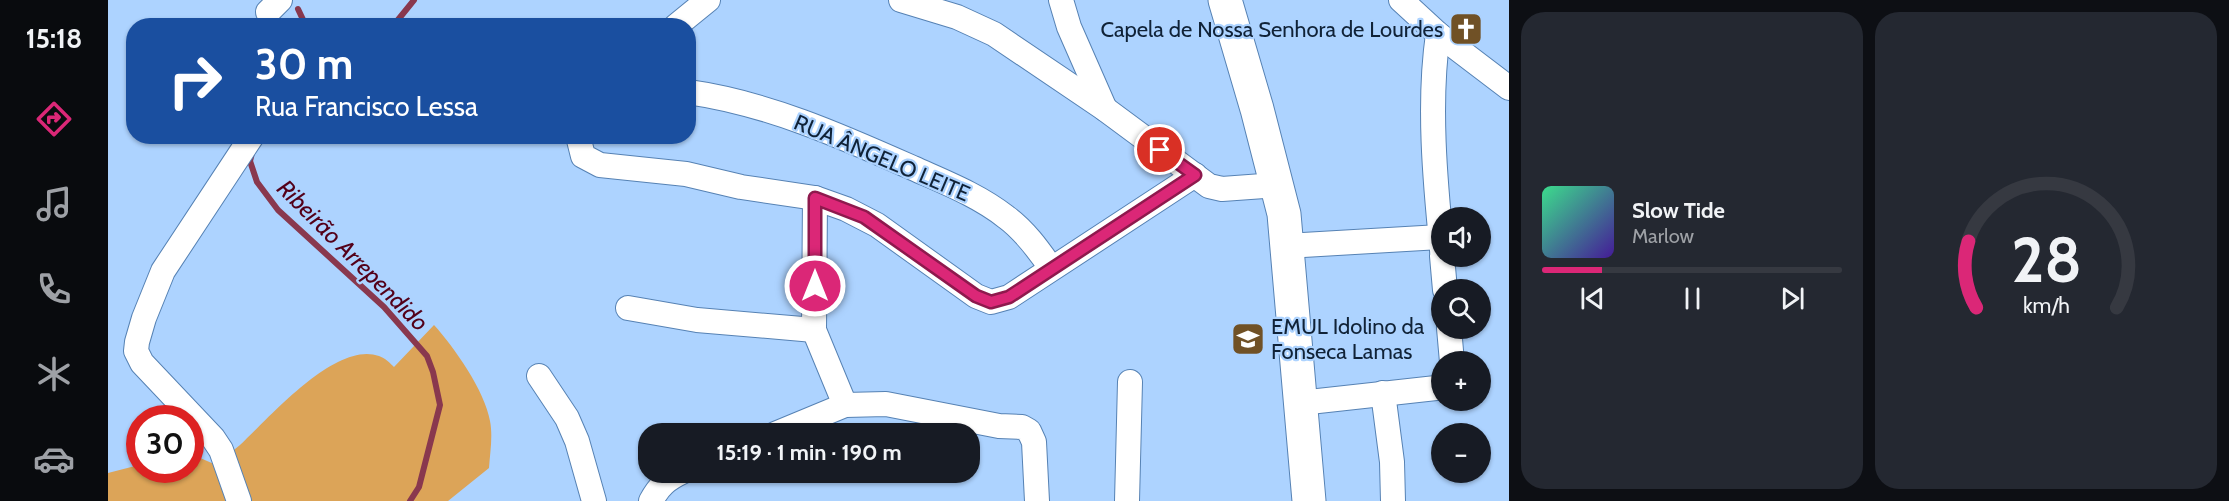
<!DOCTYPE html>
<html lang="pt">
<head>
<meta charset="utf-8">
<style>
	body { margin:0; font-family:Cabin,sans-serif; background:#242831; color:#f1f3f6; height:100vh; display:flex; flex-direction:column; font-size:22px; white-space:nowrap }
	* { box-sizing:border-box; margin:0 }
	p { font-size:20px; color:#9ea1a6 }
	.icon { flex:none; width:33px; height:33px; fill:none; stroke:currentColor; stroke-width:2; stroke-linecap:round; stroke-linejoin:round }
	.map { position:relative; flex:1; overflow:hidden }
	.details { display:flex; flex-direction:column; gap:12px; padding:12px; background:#0d0f14; width:720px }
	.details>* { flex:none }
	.hud { position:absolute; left:18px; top:18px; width:570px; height:126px; border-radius:24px; box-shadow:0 2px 4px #0004; background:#1a4fa0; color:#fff; overflow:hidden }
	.controls { position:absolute; left:1323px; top:207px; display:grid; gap:12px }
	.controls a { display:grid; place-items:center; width:60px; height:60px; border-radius:50%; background:#171b24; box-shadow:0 2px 4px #0004; font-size:30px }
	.speed { position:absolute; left:18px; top:405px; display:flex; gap:12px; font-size:30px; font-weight:700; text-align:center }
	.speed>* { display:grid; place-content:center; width:78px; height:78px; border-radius:50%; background:#171b24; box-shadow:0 2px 4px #0004; line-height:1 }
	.speed .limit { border:9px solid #d22; background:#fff; color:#111 }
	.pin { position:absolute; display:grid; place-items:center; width:51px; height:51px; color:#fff; margin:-26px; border:3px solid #fff; border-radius:50%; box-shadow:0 2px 6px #0007 }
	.me { position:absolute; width:66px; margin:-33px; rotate:0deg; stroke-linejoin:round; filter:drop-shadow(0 0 4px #0008) }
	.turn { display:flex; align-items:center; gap:21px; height:126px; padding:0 30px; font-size:27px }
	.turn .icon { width:78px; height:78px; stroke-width:2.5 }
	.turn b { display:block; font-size:42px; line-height:51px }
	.details .widget { flex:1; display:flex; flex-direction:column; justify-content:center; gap:9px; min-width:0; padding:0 21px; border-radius:24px; background:#242831 }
	.details .dial { align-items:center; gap:0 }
	.dial svg { height:156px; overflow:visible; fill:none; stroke:#363941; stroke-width:7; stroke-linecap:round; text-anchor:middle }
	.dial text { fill:#f1f3f6; stroke:none }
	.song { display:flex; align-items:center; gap:18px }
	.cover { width:72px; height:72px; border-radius:9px; background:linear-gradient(135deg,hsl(150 70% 55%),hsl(260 70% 35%)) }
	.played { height:6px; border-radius:3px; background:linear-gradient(90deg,#db2777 20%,#363941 20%) }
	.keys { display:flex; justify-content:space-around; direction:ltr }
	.details .tiles { flex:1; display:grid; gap:12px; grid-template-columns:repeat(2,1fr) }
	.trip { position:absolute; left:530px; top:423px; width:342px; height:60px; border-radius:24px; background:#171b24; box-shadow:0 2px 4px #0004; font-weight:800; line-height:60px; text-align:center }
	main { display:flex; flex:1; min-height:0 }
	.menu { display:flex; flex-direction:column; width:108px; justify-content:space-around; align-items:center; background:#090b0e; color:#9ea1a6 }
	.menu .icon { width:42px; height:42px }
	.menu .active { color:#db2777 }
	.menu b { font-size:27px; color:#f1f3f6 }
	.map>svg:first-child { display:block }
	.green { fill:#dca458 }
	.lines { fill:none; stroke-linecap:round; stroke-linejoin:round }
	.stream { stroke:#89384e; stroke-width:6 }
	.minor-casing { stroke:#5682b4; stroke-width:26 }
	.primary-casing { stroke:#5682b4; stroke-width:35 }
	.minor { stroke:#fff; stroke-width:24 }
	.primary { stroke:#fff; stroke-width:33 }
	.route-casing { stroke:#8e194d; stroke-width:15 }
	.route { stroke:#db2777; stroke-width:10 }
	.labels { text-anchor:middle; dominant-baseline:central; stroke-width:4.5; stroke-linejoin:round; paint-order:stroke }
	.poi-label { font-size:22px; fill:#102237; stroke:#add3ff; text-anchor:end }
	.street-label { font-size:22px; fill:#102237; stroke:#add3ff }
	.water-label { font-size:24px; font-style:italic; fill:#530019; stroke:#add3ff }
</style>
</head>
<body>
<main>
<nav class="menu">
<b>15:18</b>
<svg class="icon active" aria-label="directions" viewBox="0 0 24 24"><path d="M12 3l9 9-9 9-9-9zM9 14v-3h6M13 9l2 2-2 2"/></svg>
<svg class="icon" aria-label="music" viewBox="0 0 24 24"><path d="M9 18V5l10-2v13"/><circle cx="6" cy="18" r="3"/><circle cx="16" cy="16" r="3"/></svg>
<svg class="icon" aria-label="phone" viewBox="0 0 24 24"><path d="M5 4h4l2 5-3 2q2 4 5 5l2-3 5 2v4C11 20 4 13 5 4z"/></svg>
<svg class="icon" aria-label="climate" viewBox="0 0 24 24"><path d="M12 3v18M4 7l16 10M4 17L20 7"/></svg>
<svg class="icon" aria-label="car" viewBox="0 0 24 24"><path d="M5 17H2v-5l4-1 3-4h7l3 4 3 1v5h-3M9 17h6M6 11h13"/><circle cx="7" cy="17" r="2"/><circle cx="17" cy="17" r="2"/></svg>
</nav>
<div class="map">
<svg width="1401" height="501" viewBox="0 0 1401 501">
	<rect width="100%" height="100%" fill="#add3ff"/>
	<path class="green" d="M 326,325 C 346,347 377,391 382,421 C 385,436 382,453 381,468 L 340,501 L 0,501 L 0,473 L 31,465 L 32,470 L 82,470 L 83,454 L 106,464 C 115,458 124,452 132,445 C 160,419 228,340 271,356 C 277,358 282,363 286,367 Z"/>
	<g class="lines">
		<g class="stream">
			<path d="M 190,9 L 198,26"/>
			<path d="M 285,26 L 306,0"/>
			<path d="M 144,153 L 142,161 L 149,182 L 170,210 L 276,307 L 319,356 L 325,372 L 332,405 L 311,487 L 302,501"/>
		</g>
		<g class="minor-casing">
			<g id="minor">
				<path d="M 793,0 L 849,17 L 886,34 L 997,109 L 1101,186 L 1114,189 L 1169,185"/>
				<path d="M 953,0 L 961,27 L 997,109"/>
				<path d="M 1293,0 L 1330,34 L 1401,88"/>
				<path d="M 160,12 L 172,0"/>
				<path d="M 568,26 L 600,0"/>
				<path d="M 1330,34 C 1320,103 1327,181 1334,250"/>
				<path d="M 580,92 C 659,103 733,136 805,168 C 836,182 870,195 898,217 C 916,230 930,249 943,268"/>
				<path d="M 470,136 L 475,156 L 492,165 L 578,174 L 633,187 L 707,198 L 738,209 L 769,225 L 868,296 L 883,302 L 901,297 L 1087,175"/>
				<path d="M 707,198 L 706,330 L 737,405"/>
				<path d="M 1178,246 L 1332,237"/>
				<path d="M 1334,256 L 1337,290"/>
				<path d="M 520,308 L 589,320 L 706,330"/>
				<path d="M 1341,328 L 1344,362"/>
				<path d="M 431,376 L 459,418 L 469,441 L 486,501"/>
				<path d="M 1275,393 L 1284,462 L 1285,501"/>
				<path d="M 1192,403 L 1328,388 L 1334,385"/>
				<path d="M 667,434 L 737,405 L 778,404 L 891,426 L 914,427 L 921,431 L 926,442 L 929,501"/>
				<path d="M 131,501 L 113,450 L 105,438 L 34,363 L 28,351 L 29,342 L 36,318 L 55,271 L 144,136"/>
				<path d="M 543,501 C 551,486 559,479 574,472"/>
				<path d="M 1019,501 L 1022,382"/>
			</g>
		</g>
		<g class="primary-casing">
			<path id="primary" d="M 1117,0 L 1149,109 L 1176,214 L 1201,501"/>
		</g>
		<use href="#minor" class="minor"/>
		<use href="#primary" class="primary"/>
	</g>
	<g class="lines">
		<g class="route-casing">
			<path id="route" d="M 707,286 L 707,198 L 756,217 L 868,296 L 883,302 L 901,297 L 1087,175 L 1052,150"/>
		</g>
		<use href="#route" class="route"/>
	</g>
	<defs>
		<g id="church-square" transform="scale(1.725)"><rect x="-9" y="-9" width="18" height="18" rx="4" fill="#705126" stroke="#add3ff"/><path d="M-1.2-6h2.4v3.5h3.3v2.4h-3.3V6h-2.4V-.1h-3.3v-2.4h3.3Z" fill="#fff"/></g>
		<g id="school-square" transform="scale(1.725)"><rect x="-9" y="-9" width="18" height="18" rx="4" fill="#705126" stroke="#add3ff"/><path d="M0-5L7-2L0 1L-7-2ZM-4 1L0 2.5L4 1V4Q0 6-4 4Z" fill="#fff"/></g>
	</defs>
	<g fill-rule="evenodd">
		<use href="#church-square" x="1358" y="29"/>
		<use href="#school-square" x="1140" y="339"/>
	</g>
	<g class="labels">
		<g class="poi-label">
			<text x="1335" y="29">Capela de Nossa Senhora de Lourdes</text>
			<text x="1163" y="326" text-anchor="start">EMUL Idolino da<tspan x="1163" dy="25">Fonseca Lamas</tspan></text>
		</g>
		<g class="street-label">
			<text transform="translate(774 158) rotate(23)">RUA ÂNGELO LEITE</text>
		</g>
		<g class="water-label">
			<text transform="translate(245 255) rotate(45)">Ribeirão Arrependido</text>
		</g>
	</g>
</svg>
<div class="controls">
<a><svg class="icon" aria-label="sound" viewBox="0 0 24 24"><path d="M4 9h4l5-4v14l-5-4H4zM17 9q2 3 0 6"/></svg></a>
<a><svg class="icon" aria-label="search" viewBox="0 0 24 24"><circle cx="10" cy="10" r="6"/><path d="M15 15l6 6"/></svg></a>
<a>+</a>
<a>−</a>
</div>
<div class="speed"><div class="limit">30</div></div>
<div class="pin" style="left:1052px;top:150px;background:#d93025"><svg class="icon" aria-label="arrive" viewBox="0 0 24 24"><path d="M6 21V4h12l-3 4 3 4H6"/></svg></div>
<svg class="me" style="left:707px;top:286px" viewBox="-20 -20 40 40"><circle r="17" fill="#db2777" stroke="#fff" stroke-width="3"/><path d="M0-11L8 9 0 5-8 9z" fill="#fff"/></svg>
<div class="trip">15:19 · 1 min · 190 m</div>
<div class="hud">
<div class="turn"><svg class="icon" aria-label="right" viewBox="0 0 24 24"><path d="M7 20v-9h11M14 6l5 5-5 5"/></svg><div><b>30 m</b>Rua Francisco Lessa</div></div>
</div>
</div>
<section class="details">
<div class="tiles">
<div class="widget">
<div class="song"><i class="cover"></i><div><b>Slow Tide</b><p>Marlow</p></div></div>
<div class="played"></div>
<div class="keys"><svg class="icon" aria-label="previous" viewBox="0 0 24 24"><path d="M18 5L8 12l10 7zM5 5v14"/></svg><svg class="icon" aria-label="pause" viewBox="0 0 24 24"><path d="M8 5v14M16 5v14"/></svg><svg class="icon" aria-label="next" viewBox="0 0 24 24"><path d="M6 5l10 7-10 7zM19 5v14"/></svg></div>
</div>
<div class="widget dial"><svg viewBox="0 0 100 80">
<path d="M14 69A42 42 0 1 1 86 69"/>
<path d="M14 69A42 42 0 0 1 10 35" stroke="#db2777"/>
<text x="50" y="56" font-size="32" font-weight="700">28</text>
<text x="50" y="72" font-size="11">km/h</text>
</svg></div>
</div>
</section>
</main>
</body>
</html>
